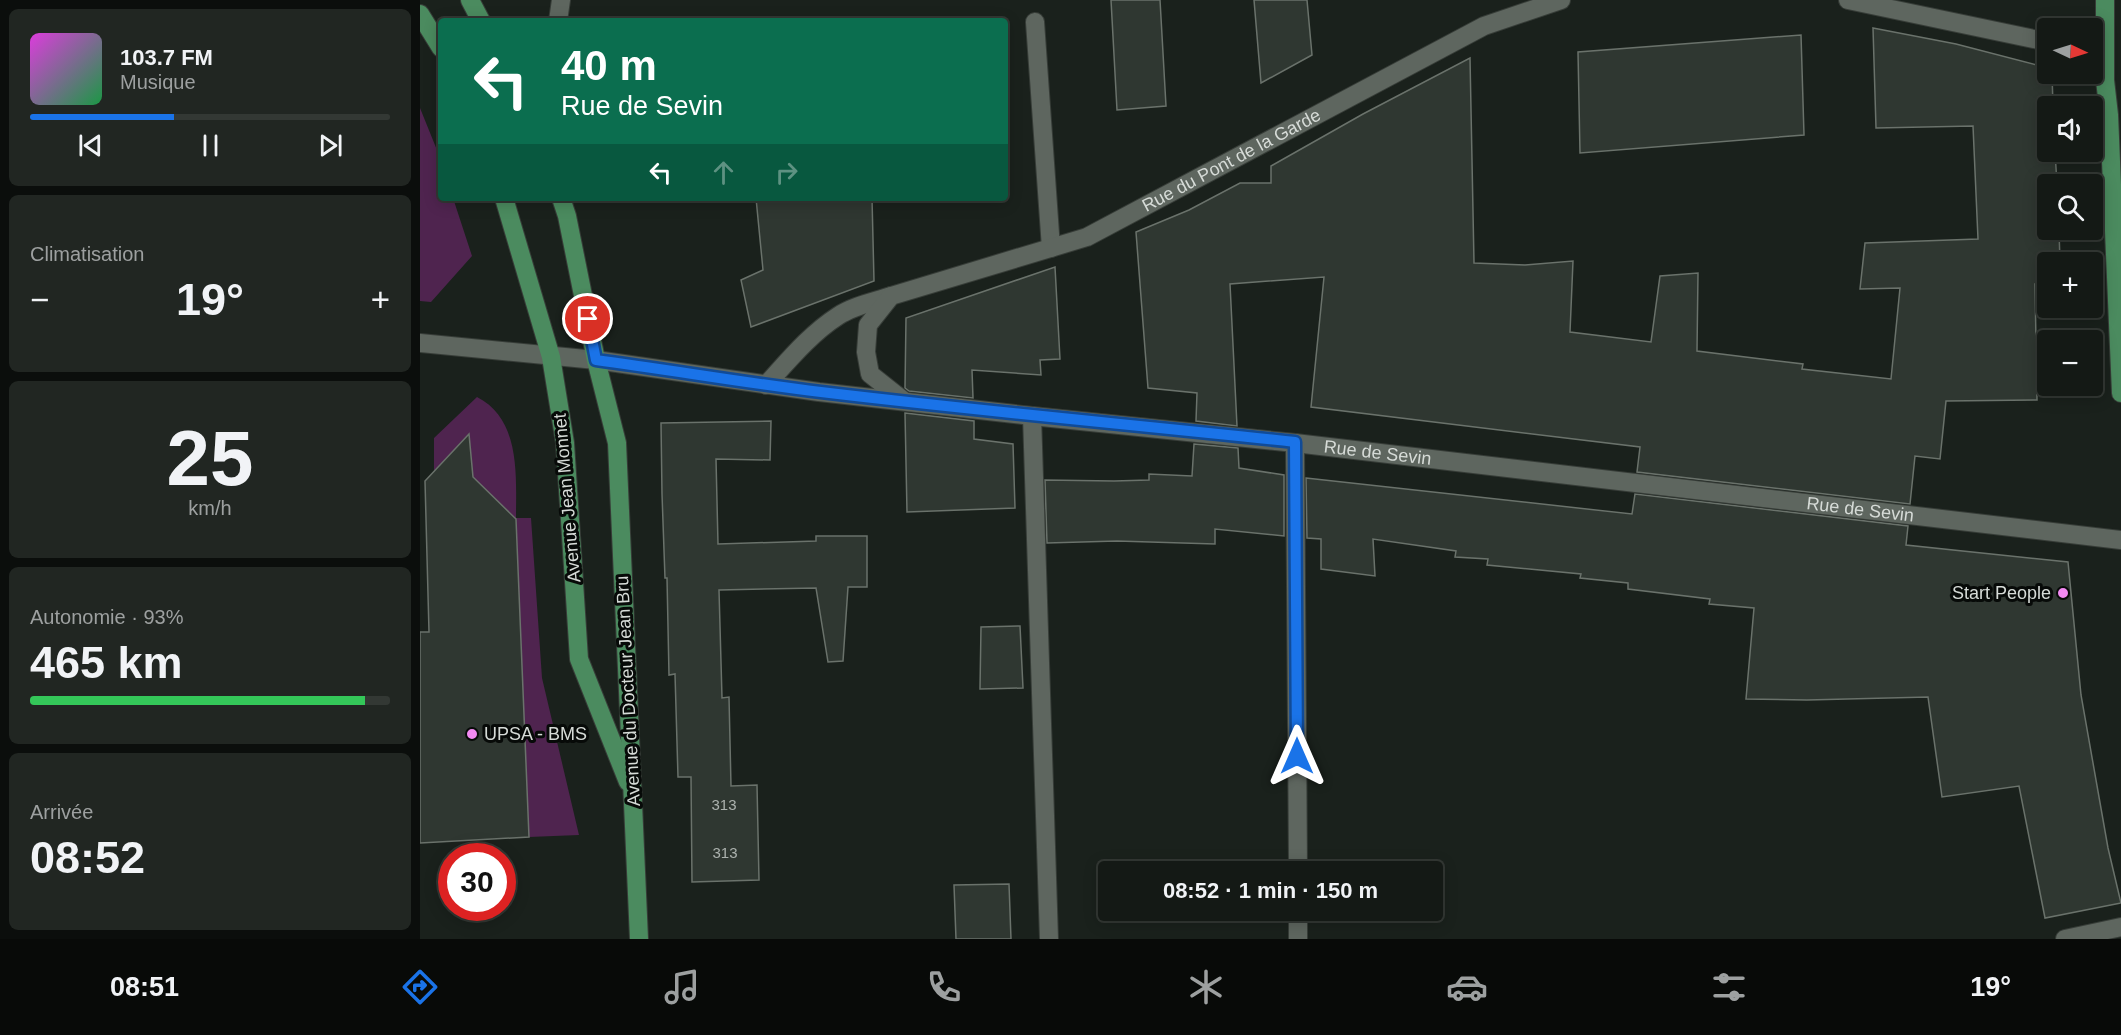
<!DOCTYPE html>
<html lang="fr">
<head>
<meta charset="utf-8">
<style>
	body { margin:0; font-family:Arial,sans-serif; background:#212622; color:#f1f3f6; height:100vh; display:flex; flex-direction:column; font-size:22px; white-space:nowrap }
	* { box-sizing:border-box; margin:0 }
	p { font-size:20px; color:#9da0a0 }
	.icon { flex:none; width:33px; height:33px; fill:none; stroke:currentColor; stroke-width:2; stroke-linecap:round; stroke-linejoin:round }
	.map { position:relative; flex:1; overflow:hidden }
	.side { display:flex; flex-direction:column; gap:9px; padding:9px; background:#0b0e0c; width:420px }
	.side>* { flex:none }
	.guide { position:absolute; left:18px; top:18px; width:570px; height:183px; border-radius:6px; box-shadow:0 3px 15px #0003,0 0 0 2px #333834; background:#0b6e4f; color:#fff; overflow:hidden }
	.needle { width:39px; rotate:94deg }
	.controls { position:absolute; left:1617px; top:18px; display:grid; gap:12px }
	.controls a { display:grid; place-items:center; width:66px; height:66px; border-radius:6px; background:#141915; box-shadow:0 3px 15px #0003,0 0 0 2px #333834; font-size:30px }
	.speed { position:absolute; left:18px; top:843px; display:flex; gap:12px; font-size:30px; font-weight:700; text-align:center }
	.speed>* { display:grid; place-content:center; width:78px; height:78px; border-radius:50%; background:#141915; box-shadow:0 3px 15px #0003,0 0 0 2px #333834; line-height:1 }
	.speed .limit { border:9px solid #d22; background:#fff; color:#111 }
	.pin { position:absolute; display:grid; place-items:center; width:51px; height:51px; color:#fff; margin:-26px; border:3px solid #fff; border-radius:50%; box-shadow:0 2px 6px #0007 }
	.me { position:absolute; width:66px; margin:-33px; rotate:0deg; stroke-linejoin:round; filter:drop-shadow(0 0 4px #0008) }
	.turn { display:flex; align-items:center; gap:21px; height:126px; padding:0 24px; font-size:27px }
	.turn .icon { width:78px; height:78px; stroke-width:2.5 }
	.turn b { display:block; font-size:42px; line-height:51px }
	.lanes { display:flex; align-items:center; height:57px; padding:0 24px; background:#0003; justify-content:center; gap:30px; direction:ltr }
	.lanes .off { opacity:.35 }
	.big { font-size:45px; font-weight:600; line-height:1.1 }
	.side .card { flex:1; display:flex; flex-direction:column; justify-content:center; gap:9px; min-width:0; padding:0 21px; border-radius:9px; background:#212622 }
	.side .dial { align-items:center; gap:0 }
	.dial b { font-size:78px; line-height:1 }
	.song { display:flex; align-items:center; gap:18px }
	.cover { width:72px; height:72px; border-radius:9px; background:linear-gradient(135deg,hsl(300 70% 55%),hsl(140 70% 35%)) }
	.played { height:6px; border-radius:3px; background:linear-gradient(90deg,#1a73e8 40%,#333834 40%) }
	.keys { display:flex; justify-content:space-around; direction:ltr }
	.heat { display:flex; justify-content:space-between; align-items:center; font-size:33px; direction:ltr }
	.charge { height:9px; border-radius:4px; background:linear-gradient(90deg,#34c759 93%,#333834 0) }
	.trip { position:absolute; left:678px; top:861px; width:345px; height:60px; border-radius:6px; background:#141915; box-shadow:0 3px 15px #0003,0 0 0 2px #333834; font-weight:600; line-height:60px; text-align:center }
	.dock { display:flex; height:96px; justify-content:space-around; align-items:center; background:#080a08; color:#9da0a0 }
	.dock .icon { width:42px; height:42px }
	.dock .on { color:#1a73e8 }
	.dock b { font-size:27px; color:#f1f3f6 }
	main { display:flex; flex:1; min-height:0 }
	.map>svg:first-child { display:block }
	.green { fill:#4f244f }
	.building { fill:#2f3731; stroke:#6a726b; stroke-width:1.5 }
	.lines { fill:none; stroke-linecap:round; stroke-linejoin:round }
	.minor-casing { stroke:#373d38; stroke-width:20 }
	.major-casing { stroke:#373d38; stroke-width:20 }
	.minor { stroke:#5e665f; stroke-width:18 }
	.major { stroke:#4b8b5f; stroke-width:18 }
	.route-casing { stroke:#114b97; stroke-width:15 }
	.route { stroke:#1a73e8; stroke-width:10 }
	.poi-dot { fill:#f38af2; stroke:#070a08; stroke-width:2 }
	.labels { text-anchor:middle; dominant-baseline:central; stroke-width:6; stroke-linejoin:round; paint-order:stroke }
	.number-label { font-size:15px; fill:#acb2ae }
	.street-label { font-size:18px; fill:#d6dbd7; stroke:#070a08 }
	.poi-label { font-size:18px; fill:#d6dbd7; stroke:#070a08; text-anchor:end }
</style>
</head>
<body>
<main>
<section class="side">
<div class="card">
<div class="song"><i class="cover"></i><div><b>103.7 FM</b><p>Musique</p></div></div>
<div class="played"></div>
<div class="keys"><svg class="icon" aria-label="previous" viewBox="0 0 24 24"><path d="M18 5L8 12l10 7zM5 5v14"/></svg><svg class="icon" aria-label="pause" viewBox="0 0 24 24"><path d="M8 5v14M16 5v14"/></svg><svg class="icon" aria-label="next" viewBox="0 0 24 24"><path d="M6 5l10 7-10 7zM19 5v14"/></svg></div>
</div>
<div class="card"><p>Climatisation</p>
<div class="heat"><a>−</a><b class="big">19°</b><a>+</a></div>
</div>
<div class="card dial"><b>25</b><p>km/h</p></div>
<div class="card"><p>Autonomie · 93%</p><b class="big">465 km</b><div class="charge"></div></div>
<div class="card"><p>Arrivée</p><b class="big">08:52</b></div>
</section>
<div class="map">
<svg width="1701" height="939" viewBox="0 0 1701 939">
	<rect width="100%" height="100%" fill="#1a211c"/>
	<g class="green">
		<path d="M 0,108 L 21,160 L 21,198 L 33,198 L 52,256 L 11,302 L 0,301 Z"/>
		<path d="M 57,397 C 101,419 96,477 96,518 L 111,518 L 122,678 L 159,835 L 109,837 L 53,477 L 49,434 L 14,471 L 14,438 Z"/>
	</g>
	<g class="building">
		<path d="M 691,0 L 740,0 L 746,106 L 697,110 Z"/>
		<path d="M 834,0 L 887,0 L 892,55 L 841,83 Z"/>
		<path d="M 1453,28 L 1536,44 L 1628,68 L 1628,74 L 1632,74 L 1633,106 L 1628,106 L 1628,152 L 1635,152 L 1637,184 L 1628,184 L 1628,230 L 1639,230 L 1640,262 L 1628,262 L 1628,284 L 1615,284 L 1617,400 L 1526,401 L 1520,459 L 1495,456 L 1490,504 L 1217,472 L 1220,447 L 891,407 L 904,277 L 810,284 L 817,426 L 776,421 L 777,393 L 728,388 L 716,232 L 769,210 L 820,183 L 851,183 L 851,166 L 943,114 L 1050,58 L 1054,263 L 1105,265 L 1153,261 L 1150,332 L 1231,342 L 1240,276 L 1278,273 L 1277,351 L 1383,364 L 1382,369 L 1471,379 L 1480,288 L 1440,289 L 1445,243 L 1558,239 L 1553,126 L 1456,128 Z"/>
		<path d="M 1381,35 L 1384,135 L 1160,153 L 1158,52 Z"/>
		<path d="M 336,198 L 452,198 L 454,281 L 331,327 L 321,280 L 343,270 Z"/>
		<path d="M 635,267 L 640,359 L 620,360 L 621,375 L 552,370 L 553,398 L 489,391 L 485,388 L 486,318 Z"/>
		<path d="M 485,413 L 554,421 L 554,439 L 593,444 L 595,508 L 487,512 Z"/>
		<path d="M 351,421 L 350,460 L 296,459 L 298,544 L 396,541 L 396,536 L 447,536 L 447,587 L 428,587 L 423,661 L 408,662 L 396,588 L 299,590 L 302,698 L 309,697 L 311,786 L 337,785 L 339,880 L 272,882 L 271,777 L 258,777 L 255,674 L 249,675 L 247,578 L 245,578 L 242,494 L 241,423 Z"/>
		<path d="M 49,434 L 53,477 L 96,519 L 109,837 L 0,843 L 0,632 L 9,632 L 5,481 Z"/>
		<path d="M 774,444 L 818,448 L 819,468 L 864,475 L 864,536 L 795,529 L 795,544 L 697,541 L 627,543 L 625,480 L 694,481 L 729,480 L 729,474 L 772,476 Z"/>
		<path d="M 886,478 L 1212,514 L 1215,494 L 1488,526 L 1486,545 L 1648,562 L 1661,695 L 1688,848 L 1701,903 L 1625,918 L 1599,786 L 1522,797 L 1508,697 L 1387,700 L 1326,699 L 1334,608 L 1289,604 L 1290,599 L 1208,589 L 1208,583 L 1160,578 L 1161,574 L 1067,565 L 1068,559 L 1035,557 L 1036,551 L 953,539 L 955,576 L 901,569 L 901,539 L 887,538 Z"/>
		<path d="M 600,626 L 603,688 L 560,689 L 561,627 Z"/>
		<path d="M 589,884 L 591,939 L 536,939 L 534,885 Z"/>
	</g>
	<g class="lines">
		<g class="minor-casing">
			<g id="minor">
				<path d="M 1428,0 L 1628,42"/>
				<path d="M 138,21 L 141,0"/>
				<path d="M 615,22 L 631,248"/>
				<path id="s1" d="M 0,343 L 176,360 L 399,392 L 612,416 L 875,443 L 1701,540"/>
				<path d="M 346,385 C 368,361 390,334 418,316 C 433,306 453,302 471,296"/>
				<path id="s2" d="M 484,401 L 450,374 L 446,352 L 448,325 L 471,296 L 667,237 L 1064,26 L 1141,0"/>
				<path d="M 612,416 L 629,939"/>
				<path d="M 875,443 L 878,872"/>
				<path d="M 878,910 L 878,939"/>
				<path d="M 1645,939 L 1701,927"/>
			</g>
		</g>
		<g class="major-casing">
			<g id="major">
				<path d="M 50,0 L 61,21"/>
				<path d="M 1685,0 L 1685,80 L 1689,115 L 1701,393"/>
				<path d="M 0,14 L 21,48"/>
				<path d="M 84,198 L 131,357 L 145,443 L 159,659 L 208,782"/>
				<path d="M 141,198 L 147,216 L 176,360 L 197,443 L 219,939"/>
			</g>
		</g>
		<use href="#minor" class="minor"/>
		<use href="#major" class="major"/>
	</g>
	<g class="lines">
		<g class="route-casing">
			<path id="route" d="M 168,319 L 176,360 C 251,370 326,383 401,392 C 559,411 717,425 875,442 L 877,756"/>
		</g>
		<use href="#route" class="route"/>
	</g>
	<g class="poi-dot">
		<circle cx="1643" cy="593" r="6"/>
		<circle cx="52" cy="734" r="6"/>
	</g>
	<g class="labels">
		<g class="number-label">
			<text x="304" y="804">313</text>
			<text x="305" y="852">313</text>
		</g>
		<g class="street-label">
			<text stroke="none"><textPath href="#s2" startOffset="498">Rue du Pont de la Garde</textPath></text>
			<text stroke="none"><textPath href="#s1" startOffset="964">Rue de Sevin</textPath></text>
			<text transform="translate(147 498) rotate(-95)">Avenue Jean Monnet</text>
			<text stroke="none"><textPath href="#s1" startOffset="1450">Rue de Sevin</textPath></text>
			<text transform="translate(208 691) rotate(-93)">Avenue du Docteur Jean Bru</text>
		</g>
		<g class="poi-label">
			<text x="1631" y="593">Start People</text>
			<text x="64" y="734" text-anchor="start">UPSA - BMS</text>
		</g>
	</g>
</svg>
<div class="controls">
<a><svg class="needle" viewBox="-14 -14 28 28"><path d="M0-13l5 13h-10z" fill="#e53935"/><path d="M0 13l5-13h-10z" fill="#9da0a0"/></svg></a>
<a><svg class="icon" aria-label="sound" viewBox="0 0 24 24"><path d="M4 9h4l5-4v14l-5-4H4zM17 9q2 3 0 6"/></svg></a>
<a><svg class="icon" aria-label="search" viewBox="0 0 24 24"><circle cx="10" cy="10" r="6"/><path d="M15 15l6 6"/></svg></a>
<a>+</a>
<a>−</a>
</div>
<div class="speed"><div class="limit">30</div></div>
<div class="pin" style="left:168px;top:319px;background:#d93025"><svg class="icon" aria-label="arrive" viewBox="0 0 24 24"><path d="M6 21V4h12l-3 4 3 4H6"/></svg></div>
<svg class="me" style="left:877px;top:756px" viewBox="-20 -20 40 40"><path d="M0-17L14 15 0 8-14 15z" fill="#1a73e8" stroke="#fff" stroke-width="4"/></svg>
<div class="trip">08:52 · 1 min · 150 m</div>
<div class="guide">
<div class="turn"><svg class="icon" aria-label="left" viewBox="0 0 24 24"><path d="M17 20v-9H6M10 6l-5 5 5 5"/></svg><div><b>40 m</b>Rue de Sevin</div></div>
<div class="lanes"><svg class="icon" aria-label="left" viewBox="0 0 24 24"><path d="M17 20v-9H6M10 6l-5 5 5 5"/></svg><svg class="icon off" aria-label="ahead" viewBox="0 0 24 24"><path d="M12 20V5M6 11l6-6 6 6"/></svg><svg class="icon off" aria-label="right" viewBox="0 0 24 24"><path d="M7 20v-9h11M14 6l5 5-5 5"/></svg></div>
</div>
</div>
</main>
<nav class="dock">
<b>08:51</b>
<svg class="icon on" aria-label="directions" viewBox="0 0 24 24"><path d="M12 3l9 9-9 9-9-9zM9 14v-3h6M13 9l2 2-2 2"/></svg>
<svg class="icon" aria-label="music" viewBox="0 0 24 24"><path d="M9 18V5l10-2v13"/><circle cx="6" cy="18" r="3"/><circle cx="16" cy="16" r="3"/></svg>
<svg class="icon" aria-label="phone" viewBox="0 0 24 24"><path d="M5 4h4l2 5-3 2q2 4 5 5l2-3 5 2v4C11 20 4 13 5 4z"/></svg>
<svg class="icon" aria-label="climate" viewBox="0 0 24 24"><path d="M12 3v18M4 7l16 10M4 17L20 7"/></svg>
<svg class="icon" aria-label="car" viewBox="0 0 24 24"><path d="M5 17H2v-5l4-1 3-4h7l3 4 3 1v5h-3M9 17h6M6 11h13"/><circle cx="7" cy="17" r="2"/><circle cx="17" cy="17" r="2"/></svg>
<svg class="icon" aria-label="filters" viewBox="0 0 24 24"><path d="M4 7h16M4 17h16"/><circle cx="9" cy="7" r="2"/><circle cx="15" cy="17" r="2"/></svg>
<b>19°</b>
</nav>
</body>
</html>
